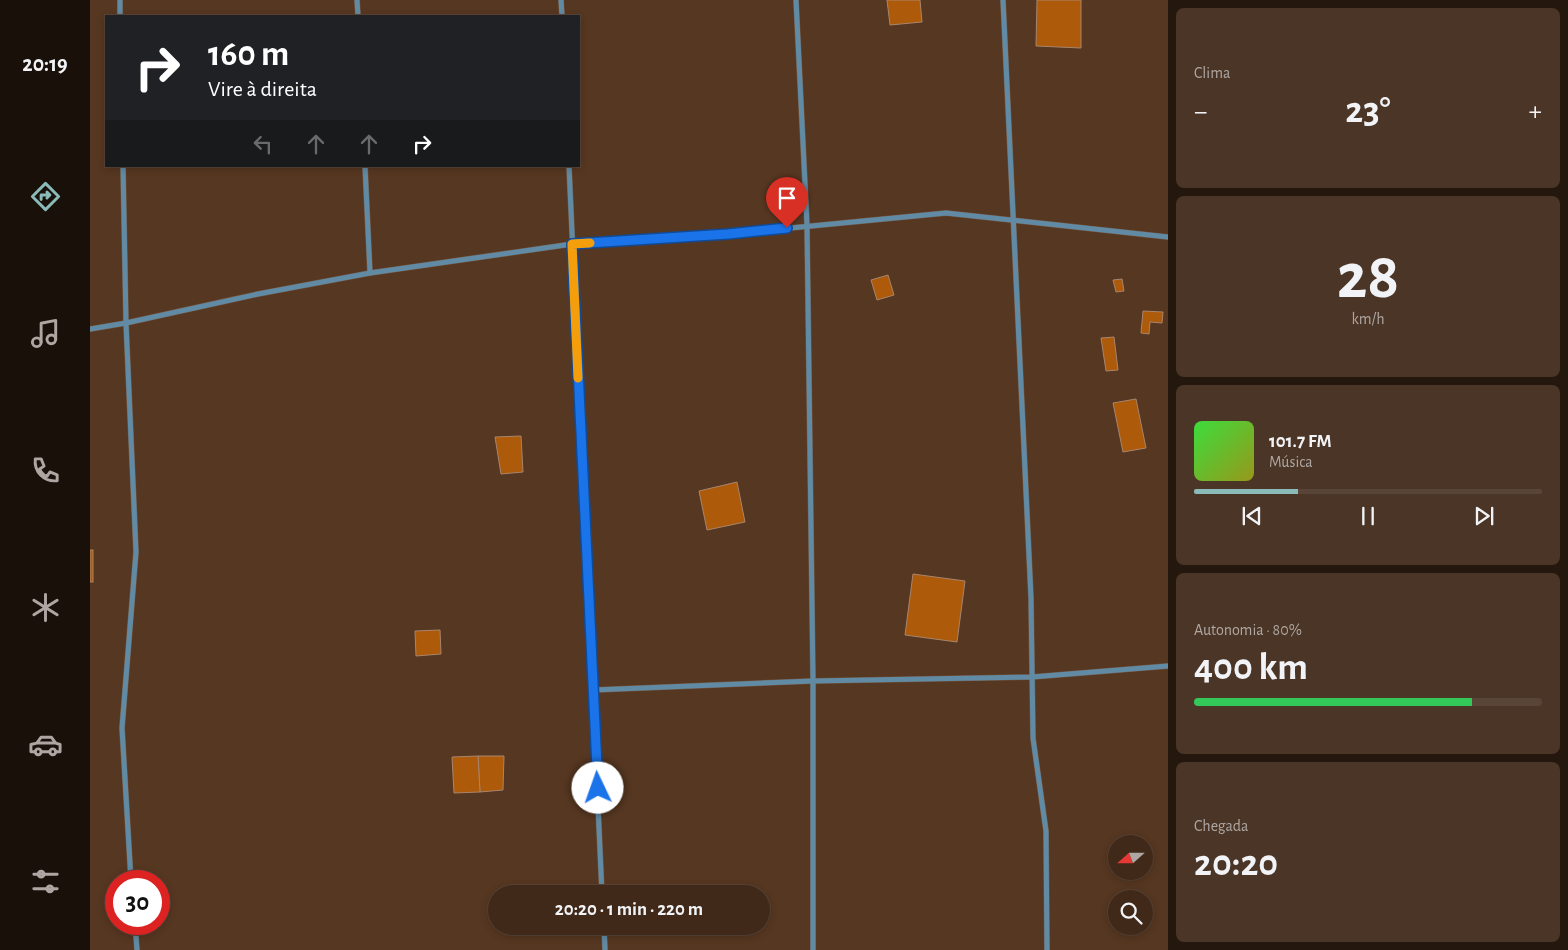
<!DOCTYPE html>
<html lang="pt">
<head>
<meta charset="utf-8">
<style>
	body { margin:0; font-family:"Alegreya Sans",sans-serif; background:#4b3526; color:#f1f3f6; height:100vh; display:flex; flex-direction:column; font-size:19px; white-space:nowrap }
	* { box-sizing:border-box; margin:0 }
	p { font-size:16px; color:#aea6a2 }
	.icon { flex:none; width:28px; height:28px; fill:none; stroke:currentColor; stroke-width:2; stroke-linecap:round; stroke-linejoin:round }
	.map { position:relative; flex:1; overflow:hidden }
	.sheet { display:flex; flex-direction:column; gap:8px; padding:8px; background:#23170e; width:400px }
	.sheet>* { flex:none }
	.top-card { position:absolute; left:15px; top:15px; width:475px; height:152px; border-radius:0px; box-shadow:0 2px 8px #0003,0 0 0 1px #594538; background:#202124; color:#fff; overflow:hidden }
	.needle { width:32px; rotate:249deg }
	.tools { position:absolute; left:1018px; top:835px; display:grid; gap:10px }
	.tools a { display:grid; place-items:center; width:45px; height:45px; border-radius:50%; background:#402919; box-shadow:0 2px 8px #0003,0 0 0 1px #594538; font-size:25px }
	.speed { position:absolute; left:15px; top:870px; display:flex; gap:10px; font-size:25px; font-weight:700; text-align:center }
	.speed>* { display:grid; place-content:center; width:65px; height:65px; border-radius:50%; background:#402919; box-shadow:0 2px 8px #0003,0 0 0 1px #594538; line-height:1 }
	.speed .limit { border:8px solid #d22; background:#fff; color:#111 }
	.pin { position:absolute; display:grid; place-items:center; width:42px; height:42px; color:#fff; margin:-51px -21px; border-radius:50% 50% 50% 0; rotate:-45deg; box-shadow:0 0 5px #0007 }
	.pin .icon { rotate:45deg }
	.me { position:absolute; width:55px; margin:-28px; rotate:357deg; stroke-linejoin:round; filter:drop-shadow(0 0 4px #0008) }
	.turn { display:flex; align-items:center; gap:18px; height:105px; padding:0 20px; font-size:22px }
	.turn .icon { width:65px; height:65px; stroke-width:2.5 }
	.turn b { display:block; font-size:35px; line-height:42px }
	.lanes { display:flex; align-items:center; height:48px; padding:0 20px; background:#0003; justify-content:center; gap:25px; direction:ltr }
	.lanes .off { opacity:.35 }
	.big { font-size:38px; font-weight:700; line-height:1.1 }
	.sheet .card { flex:1; display:flex; flex-direction:column; justify-content:center; gap:8px; min-width:0; padding:0 18px; border-radius:8px; background:#4b3526 }
	.sheet .dial { align-items:center; gap:0 }
	.dial b { font-size:65px; line-height:1 }
	.song { display:flex; align-items:center; gap:15px }
	.cover { width:60px; height:60px; border-radius:8px; background:linear-gradient(135deg,hsl(120 70% 55%),hsl(60 70% 35%)) }
	.played { height:5px; border-radius:2px; background:linear-gradient(90deg,#8bbbb9 30%,#594538 30%) }
	.keys { display:flex; justify-content:space-around; direction:ltr }
	.heat { display:flex; justify-content:space-between; align-items:center; font-size:28px; direction:ltr }
	.charge { height:8px; border-radius:4px; background:linear-gradient(90deg,#34c759 80%,#594538 0) }
	.trip { position:absolute; left:398px; top:885px; width:282px; height:50px; border-radius:25px; background:#402919; box-shadow:0 2px 8px #0003,0 0 0 1px #594538; font-weight:700; line-height:50px; text-align:center }
	main { display:flex; flex:1; min-height:0 }
	.tabs { display:flex; flex-direction:column; width:90px; justify-content:space-around; align-items:center; background:#1a100a; color:#aea6a2 }
	.tabs .icon { width:35px; height:35px }
	.tabs .active { color:#8bbbb9 }
	.tabs b { font-size:22px; color:#f1f3f6 }
	.map>svg:first-child { display:block }
	.building { fill:#ad5a0a; stroke:#a9856c }
	.lines { fill:none; stroke-linecap:round; stroke-linejoin:round }
	.minor-casing { stroke:#725541; stroke-width:6 }
	.minor { stroke:#618ba4; stroke-width:5 }
	.route-casing { stroke:#114b97; stroke-width:12 }
	.route { stroke:#1a73e8; stroke-width:9 }
	.slow { stroke:#f59e0b; stroke-width:9 }
</style>
</head>
<body>
<main>
<nav class="tabs">
<b>20:19</b>
<svg class="icon active" aria-label="directions" viewBox="0 0 24 24"><path d="M12 3l9 9-9 9-9-9zM9 14v-3h6M13 9l2 2-2 2"/></svg>
<svg class="icon" aria-label="music" viewBox="0 0 24 24"><path d="M9 18V5l10-2v13"/><circle cx="6" cy="18" r="3"/><circle cx="16" cy="16" r="3"/></svg>
<svg class="icon" aria-label="phone" viewBox="0 0 24 24"><path d="M5 4h4l2 5-3 2q2 4 5 5l2-3 5 2v4C11 20 4 13 5 4z"/></svg>
<svg class="icon" aria-label="climate" viewBox="0 0 24 24"><path d="M12 3v18M4 7l16 10M4 17L20 7"/></svg>
<svg class="icon" aria-label="car" viewBox="0 0 24 24"><path d="M5 17H2v-5l4-1 3-4h7l3 4 3 1v5h-3M9 17h6M6 11h13"/><circle cx="7" cy="17" r="2"/><circle cx="17" cy="17" r="2"/></svg>
<svg class="icon" aria-label="filters" viewBox="0 0 24 24"><path d="M4 7h16M4 17h16"/><circle cx="9" cy="7" r="2"/><circle cx="15" cy="17" r="2"/></svg>
</nav>
<div class="map">
<svg width="1078" height="950" viewBox="0 0 1078 950">
	<rect width="100%" height="100%" fill="#563721"/>
	<g class="building">
		<path d="M 797,0 L 830,0 L 832,22 L 800,25 Z"/>
		<path d="M 947,0 L 991,0 L 991,48 L 946,46 Z"/>
		<path d="M 798,275 L 804,295 L 787,300 L 781,280 Z"/>
		<path d="M 1032,279 L 1034,291 L 1026,292 L 1023,280 Z"/>
		<path d="M 1053,311 L 1073,312 L 1072,323 L 1060,322 L 1059,334 L 1051,333 Z"/>
		<path d="M 1024,337 L 1028,370 L 1016,371 L 1011,338 Z"/>
		<path d="M 1046,399 L 1056,448 L 1033,452 L 1023,403 Z"/>
		<path d="M 431,436 L 433,472 L 411,474 L 405,437 Z"/>
		<path d="M 647,482 L 655,522 L 617,530 L 609,491 Z"/>
		<rect x="0" y="550" width="3" height="32"/>
		<path d="M 823,574 L 875,581 L 867,642 L 815,635 Z"/>
		<path d="M 350,630 L 351,654 L 326,656 L 325,631 Z"/>
		<path d="M 388,756 L 414,756 L 413,790 L 390,792 Z"/>
		<path d="M 388,756 L 390,792 L 364,793 L 362,757 Z"/>
	</g>
	<g class="lines">
		<g class="minor-casing">
			<g id="minor">
				<path d="M 30,0 L 30,16"/>
				<path d="M 267,0 L 268,16"/>
				<path d="M 471,0 L 472,16"/>
				<path d="M 706,0 L 717,225 L 723,681 L 723,950"/>
				<path d="M 913,0 L 941,598 L 943,738 L 956,831 L 957,950"/>
				<path d="M 33,166 L 36,323 L 46,552 L 32,728 L 41,881"/>
				<path d="M 275,166 L 280,273"/>
				<path d="M 479,166 L 512,894"/>
				<path d="M 0,329 L 36,323 L 168,294 L 280,273 L 482,244 L 638,234 L 856,213 L 1078,237"/>
				<path d="M 503,690 L 723,681 L 942,677 L 1078,666"/>
				<path d="M 45,924 L 47,950"/>
				<path d="M 514,926 L 515,950"/>
			</g>
		</g>
		<use href="#minor" class="minor"/>
	</g>
	<g class="lines">
		<g class="route-casing">
			<path id="route" d="M 508,788 L 482,244 L 638,234 L 697,228"/>
		</g>
		<use href="#route" class="route"/>
		<path class="slow" d="M 488,378 L 482,244 L 500,243"/>
	</g>
</svg>
<div class="tools">
<a><svg class="needle" viewBox="-14 -14 28 28"><path d="M0-13l5 13h-10z" fill="#e53935"/><path d="M0 13l5-13h-10z" fill="#aea6a2"/></svg></a>
<a><svg class="icon" aria-label="search" viewBox="0 0 24 24"><circle cx="10" cy="10" r="6"/><path d="M15 15l6 6"/></svg></a>
</div>
<div class="speed"><div class="limit">30</div></div>
<div class="pin" style="left:697px;top:228px;background:#d93025"><svg class="icon" aria-label="arrive" viewBox="0 0 24 24"><path d="M6 21V4h12l-3 4 3 4H6"/></svg></div>
<svg class="me" style="left:508px;top:788px" viewBox="-20 -20 40 40"><circle r="19" fill="#fff"/><path d="M0-13L10 11 0 6-10 11z" fill="#1a73e8"/></svg>
<div class="trip">20:20 · 1 min · 220 m</div>
<div class="top-card">
<div class="turn"><svg class="icon" aria-label="right" viewBox="0 0 24 24"><path d="M7 20v-9h11M14 6l5 5-5 5"/></svg><div><b>160 m</b>Vire à direita</div></div>
<div class="lanes"><svg class="icon off" aria-label="left" viewBox="0 0 24 24"><path d="M17 20v-9H6M10 6l-5 5 5 5"/></svg><svg class="icon off" aria-label="ahead" viewBox="0 0 24 24"><path d="M12 20V5M6 11l6-6 6 6"/></svg><svg class="icon off" aria-label="ahead" viewBox="0 0 24 24"><path d="M12 20V5M6 11l6-6 6 6"/></svg><svg class="icon" aria-label="right" viewBox="0 0 24 24"><path d="M7 20v-9h11M14 6l5 5-5 5"/></svg></div>
</div>
</div>
<section class="sheet">
<div class="card"><p>Clima</p>
<div class="heat"><a>−</a><b class="big">23°</b><a>+</a></div>
</div>
<div class="card dial"><b>28</b><p>km/h</p></div>
<div class="card">
<div class="song"><i class="cover"></i><div><b>101.7 FM</b><p>Música</p></div></div>
<div class="played"></div>
<div class="keys"><svg class="icon" aria-label="previous" viewBox="0 0 24 24"><path d="M18 5L8 12l10 7zM5 5v14"/></svg><svg class="icon" aria-label="pause" viewBox="0 0 24 24"><path d="M8 5v14M16 5v14"/></svg><svg class="icon" aria-label="next" viewBox="0 0 24 24"><path d="M6 5l10 7-10 7zM19 5v14"/></svg></div>
</div>
<div class="card"><p>Autonomia · 80%</p><b class="big">400 km</b><div class="charge"></div></div>
<div class="card"><p>Chegada</p><b class="big">20:20</b></div>
</section>
</main>
</body>
</html>
